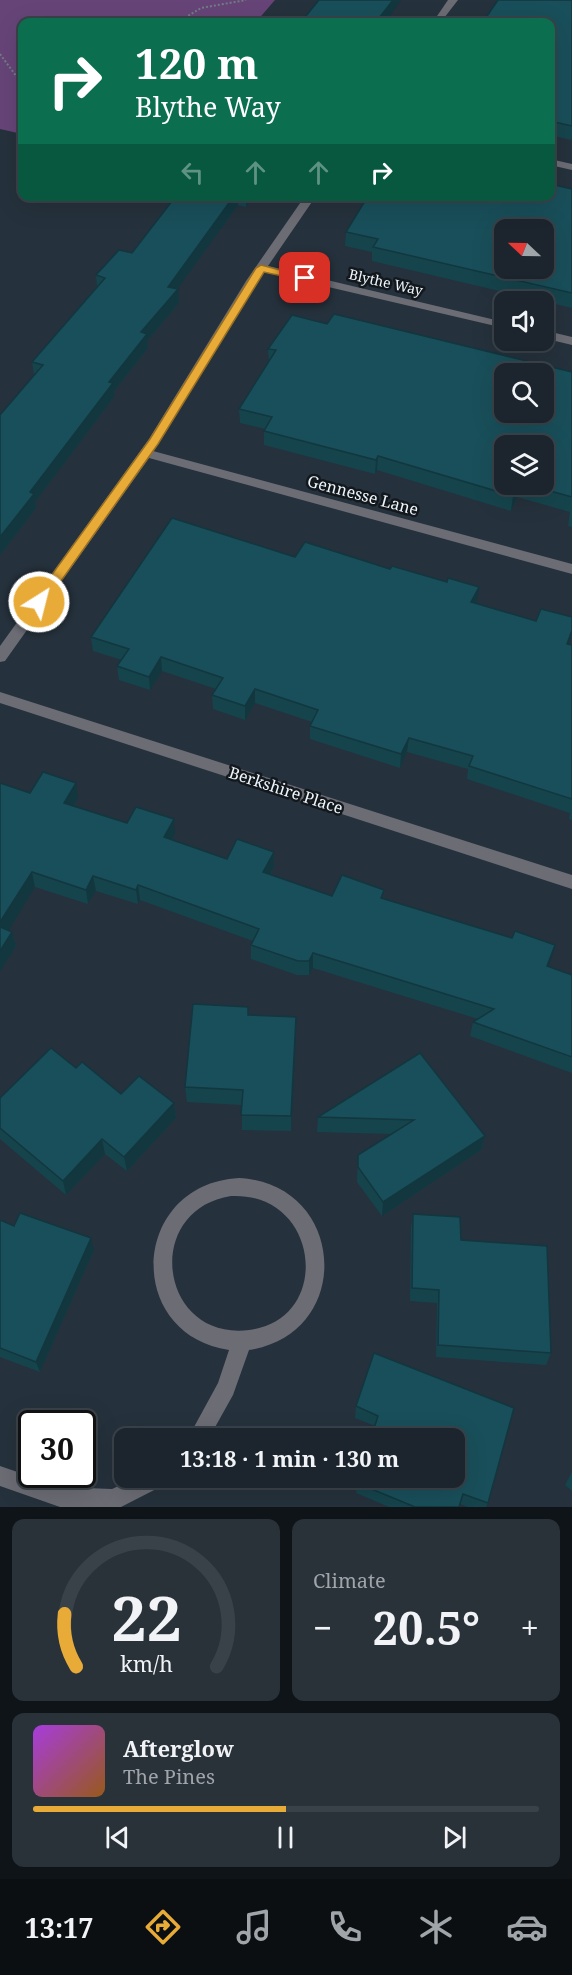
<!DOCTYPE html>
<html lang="en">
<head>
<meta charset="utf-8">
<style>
	body { margin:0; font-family:"Noto Serif",serif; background:#293139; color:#f1f3f6; height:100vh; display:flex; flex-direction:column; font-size:22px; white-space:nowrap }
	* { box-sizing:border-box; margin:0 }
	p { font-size:20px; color:#a0a5aa }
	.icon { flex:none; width:33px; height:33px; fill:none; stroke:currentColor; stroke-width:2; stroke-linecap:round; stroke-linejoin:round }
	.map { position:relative; height:1507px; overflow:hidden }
	.details { display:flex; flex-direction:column; gap:12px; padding:12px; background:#0f1419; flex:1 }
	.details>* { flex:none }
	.top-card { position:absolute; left:18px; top:18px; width:537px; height:183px; border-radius:12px; box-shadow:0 6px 24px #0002,0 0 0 2px #3a4249; background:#0b6e4f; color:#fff; overflow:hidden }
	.needle { width:39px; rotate:292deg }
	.controls { position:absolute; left:494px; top:219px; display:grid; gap:12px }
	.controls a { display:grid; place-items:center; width:60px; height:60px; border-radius:12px; background:#1c252d; box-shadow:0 6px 24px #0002,0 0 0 2px #3a4249; font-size:30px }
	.speed { position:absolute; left:18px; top:1410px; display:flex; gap:12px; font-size:30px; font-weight:700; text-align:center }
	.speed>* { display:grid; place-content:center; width:78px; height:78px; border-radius:50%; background:#1c252d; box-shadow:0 6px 24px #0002,0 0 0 2px #3a4249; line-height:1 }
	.speed .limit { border:3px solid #111; border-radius:9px; background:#fff; color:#111 }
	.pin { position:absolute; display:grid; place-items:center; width:51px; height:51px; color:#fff; margin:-26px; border-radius:12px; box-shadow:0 3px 9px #0006 }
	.me { position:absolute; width:66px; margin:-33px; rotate:36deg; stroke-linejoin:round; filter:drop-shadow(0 0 4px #0008) }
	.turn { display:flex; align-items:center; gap:21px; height:126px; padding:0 18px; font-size:27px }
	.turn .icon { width:78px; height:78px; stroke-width:2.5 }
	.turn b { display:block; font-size:42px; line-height:51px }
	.lanes { display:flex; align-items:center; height:57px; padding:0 18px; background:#0003; justify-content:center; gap:30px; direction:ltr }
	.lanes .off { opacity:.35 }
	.big { font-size:45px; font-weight:700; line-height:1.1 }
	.details .widget { flex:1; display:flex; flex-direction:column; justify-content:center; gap:9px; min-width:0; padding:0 21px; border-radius:12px; background:#293139 }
	.details .dial { align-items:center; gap:0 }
	.dial svg { height:156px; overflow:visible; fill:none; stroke:#3a4249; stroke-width:7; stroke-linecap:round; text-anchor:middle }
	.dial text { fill:#f1f3f6; stroke:none }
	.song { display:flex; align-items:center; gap:18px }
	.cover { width:72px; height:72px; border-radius:9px; background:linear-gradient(135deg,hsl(280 70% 55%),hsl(30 70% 35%)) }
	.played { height:6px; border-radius:3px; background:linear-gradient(90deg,#e8ab37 50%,#3a4249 50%) }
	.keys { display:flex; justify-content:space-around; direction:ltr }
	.heat { display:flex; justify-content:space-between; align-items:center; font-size:33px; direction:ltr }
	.details .tiles { flex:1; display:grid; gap:12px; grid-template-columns:1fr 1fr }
	.widget:last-child { grid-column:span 2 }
	.trip { position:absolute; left:114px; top:1428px; width:351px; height:60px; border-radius:12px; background:#1c252d; box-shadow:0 6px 24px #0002,0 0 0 2px #3a4249; font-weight:700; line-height:60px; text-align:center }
	.dock { display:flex; height:96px; justify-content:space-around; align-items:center; background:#0b0f12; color:#a0a5aa }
	.dock .icon { width:42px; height:42px }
	.dock .current { color:#e8ab37 }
	.dock b { font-size:27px; color:#f1f3f6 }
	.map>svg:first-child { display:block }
	.green { fill:#664478 }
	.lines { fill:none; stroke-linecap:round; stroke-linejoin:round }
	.path { stroke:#727c85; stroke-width:2; stroke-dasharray:2 2; stroke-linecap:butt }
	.minor { fill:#6b6c74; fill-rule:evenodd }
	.wall { fill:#16444d; fill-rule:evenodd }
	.shaded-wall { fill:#12373f }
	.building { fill:#194f5a; stroke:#12373f; stroke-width:1.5; fill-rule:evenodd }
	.route { fill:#e8ab37; stroke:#976f24; stroke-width:1.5 }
	.labels { text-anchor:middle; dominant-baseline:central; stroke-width:5; stroke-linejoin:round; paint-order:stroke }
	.far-street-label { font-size:14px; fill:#eef6fd; stroke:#13181d }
	.street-label { font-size:16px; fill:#eef6fd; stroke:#13181d }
</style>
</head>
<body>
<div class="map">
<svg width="572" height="1507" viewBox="0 0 572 1507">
	<rect width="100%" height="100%" fill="#25313c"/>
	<path class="green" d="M 0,0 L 275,0 L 256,22 L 22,22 L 22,134 L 0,129 Z"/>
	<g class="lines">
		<g class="path">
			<path d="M 178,22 L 201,8 L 246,0"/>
			<path d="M 0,54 L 22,84"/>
		</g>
		<g class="minor">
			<path d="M 448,0 L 458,0 L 441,22 L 433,22 Z"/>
			<path d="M 550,159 L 572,164 L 572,170 L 550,165 Z"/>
			<path d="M 305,196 L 316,196 L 268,266 L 504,322 L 504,328 L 264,272 L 153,451 L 572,564 L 572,574 L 149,458 L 5,661 L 0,662 L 0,646 L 149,439 L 246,281 Z"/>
			<path d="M 543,330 L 572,337 L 572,345 L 543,338 Z"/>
			<path d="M 0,692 L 572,875 L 572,889 L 0,703 Z"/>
			<path d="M 239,1178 C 347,1184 355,1334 249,1350 L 233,1395 L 209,1438 L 188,1438 L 218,1383 L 229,1350 C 123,1334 131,1184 239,1178 ZM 231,1196 C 321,1192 333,1320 249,1330 C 159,1341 142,1210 231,1196 Z"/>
			<path d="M 0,1466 L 61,1487 L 112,1489 L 136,1478 L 167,1478 L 164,1485 L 121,1507 L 60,1507 L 0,1486 Z"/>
		</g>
	</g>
	<g class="wall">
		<path d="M 572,0 L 572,138 L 571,140 L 550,135 L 550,22 Z"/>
		<path d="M 572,189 L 572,308 L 372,261 L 372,252 L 345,246 L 346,232 Z"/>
		<path d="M 176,196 L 253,196 L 246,207 L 238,205 L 177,289 L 179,303 L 147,341 L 148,348 L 114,391 L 114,397 L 35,502 L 36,508 L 0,555 L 34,375 L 32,362 L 97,286 L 96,275 L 132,253 Z"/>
		<path d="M 327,324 L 572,372 L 572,527 L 568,526 L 570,512 L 517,497 L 511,511 L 377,470 L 375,474 L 264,445 L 264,431 L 265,429 L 240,423 L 239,409 L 269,362 L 268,349 ZM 543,446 L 543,484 L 504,484 Z"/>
		<path d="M 295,557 L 477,601 L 475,604 L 572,636 L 569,644 L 572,645 L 572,820 L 569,819 L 570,813 L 467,779 L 468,769 L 407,752 L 400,768 L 310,739 L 310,726 L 312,722 L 255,703 L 245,720 L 213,709 L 212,695 L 216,689 L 162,671 L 150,690 L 119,680 L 117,666 L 122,660 L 93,651 L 91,637 Z"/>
		<path d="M 30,793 L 78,798 L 74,806 L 127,823 L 175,834 L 172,840 L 227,859 L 274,867 L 270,875 L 332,896 L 384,899 L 512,938 L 555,945 L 548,967 L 572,975 L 572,1073 L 470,1036 L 473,1022 L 478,1019 L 313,968 L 309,975 L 297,975 L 251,959 L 251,945 L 253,941 L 140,900 L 138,904 L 96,891 L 88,904 L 35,887 L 8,930 L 12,932 L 16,946 L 0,971 Z"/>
		<path d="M 249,1015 L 296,1033 L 291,1131 L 242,1130 L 242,1105 L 187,1102 L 185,1087 Z"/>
		<path d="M 420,1053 L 485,1136 L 481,1150 L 382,1216 L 357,1182 L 358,1155 L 391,1134 L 317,1132 L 318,1117 Z"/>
		<path d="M 76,1068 L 121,1094 L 174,1103 L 176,1118 L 127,1171 L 105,1154 L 66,1195 L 0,1139 L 0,1098 Z"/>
		<path d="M 413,1214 L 461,1240 L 551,1353 L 546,1365 L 436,1357 L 437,1303 L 410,1301 L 411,1228 Z"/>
		<path d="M 0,1220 L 14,1226 L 94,1250 L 40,1372 L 0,1357 Z"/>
		<path d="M 374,1353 L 488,1503 L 486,1507 L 468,1507 L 460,1504 L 459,1507 L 389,1507 L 356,1493 L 357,1483 L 375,1426 L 355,1418 L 356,1406 Z"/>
		<path d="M 572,1472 L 572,1491 L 565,1485 Z"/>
	</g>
	<g class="shaded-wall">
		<path d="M 393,0 L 401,0 L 386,22 L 376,22 Z"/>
		<path d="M 234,196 L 238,196 L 238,205 L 176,291 L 178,289 L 179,303 L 147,341 L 148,348 L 114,391 L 114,397 L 35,502 L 36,508 L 0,555 L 0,537 L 30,492 L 109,382 L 141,332 L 168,287 Z"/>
		<path d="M 246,196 L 253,196 L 246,207 Z"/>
		<path d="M 378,456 L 377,470 L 375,474 L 376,460 Z"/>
		<path d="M 519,484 L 517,497 L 511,511 L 513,496 Z"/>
		<path d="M 479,587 L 477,601 L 469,616 L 471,602 Z"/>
		<path d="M 572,630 L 572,636 L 564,657 L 567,644 Z"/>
		<path d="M 161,657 L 162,671 L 150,690 L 149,677 Z"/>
		<path d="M 255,689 L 255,703 L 245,720 L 245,706 Z"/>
		<path d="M 409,738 L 407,752 L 400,768 L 401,754 Z"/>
		<path d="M 76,783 L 78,798 L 67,818 L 64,803 Z"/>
		<path d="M 174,819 L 175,834 L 166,852 L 164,837 Z"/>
		<path d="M 274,852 L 274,867 L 263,887 L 263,872 Z"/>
		<path d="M 32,872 L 35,887 L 2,941 L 0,935 L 0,922 Z"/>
		<path d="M 93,876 L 96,891 L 88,904 L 86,890 Z"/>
		<path d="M 138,885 L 140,900 L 138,904 L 136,890 Z"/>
		<path d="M 12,932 L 16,946 L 0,971 L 0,951 Z"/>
		<path d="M 555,945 L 551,959 L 543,981 L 547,966 Z"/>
		<path d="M 313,953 L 313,968 L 309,975 L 309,961 Z"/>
		<path d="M 296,1017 L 296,1033 L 291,1131 L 291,1116 Z"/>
		<path d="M 174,1103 L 176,1118 L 127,1171 L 124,1157 Z"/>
		<path d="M 485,1136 L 481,1150 L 382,1216 L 383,1202 Z"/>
		<path d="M 102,1139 L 105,1154 L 66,1195 L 63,1181 Z"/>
		<path d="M 91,1238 L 94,1250 L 40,1372 L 36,1362 Z"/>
	</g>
	<g class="building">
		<path d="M 319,0 L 393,0 L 376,22 L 301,22 Z"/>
		<path d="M 498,0 L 572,0 L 572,126 L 550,121 L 550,22 L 483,22 Z"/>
		<path d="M 550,184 L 572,189 L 572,293 L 373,247 L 378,239 L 346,232 L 368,196 L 550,196 ZM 504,230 L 543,230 L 543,268 L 504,268 Z"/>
		<path d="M 176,196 L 234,196 L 168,287 L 178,289 L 141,332 L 147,334 L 109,382 L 113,383 L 30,492 L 34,494 L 0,537 L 0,415 L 43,365 L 32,362 L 105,278 L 96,275 L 119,250 L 132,253 Z"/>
		<path d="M 334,314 L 572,372 L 572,497 L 525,484 L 543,484 L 543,446 L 504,446 L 504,484 L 518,484 L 513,496 L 378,456 L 376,460 L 264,431 L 272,417 L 239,409 L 276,350 L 268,349 L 292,315 L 327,324 ZM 504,374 L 543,374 L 543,412 L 504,412 Z"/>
		<path d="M 172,518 L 295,557 L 305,542 L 390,569 L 392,566 L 447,582 L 448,578 L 479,587 L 471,602 L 536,621 L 541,609 L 572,617 L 572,630 L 567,644 L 572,645 L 572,799 L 469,766 L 473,756 L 409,738 L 401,754 L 310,726 L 318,710 L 255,689 L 245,706 L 212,695 L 223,678 L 161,657 L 149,677 L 117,666 L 129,649 L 91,637 Z"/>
		<path d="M 43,772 L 76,783 L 64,803 L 127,823 L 136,807 L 174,819 L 164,837 L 227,859 L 237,839 L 274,852 L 263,872 L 332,896 L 342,875 L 384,890 L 381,898 L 512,938 L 515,931 L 555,945 L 547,966 L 572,975 L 572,1057 L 473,1022 L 494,1009 L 313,953 L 309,961 L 298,961 L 251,945 L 259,929 L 138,885 L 136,890 L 93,876 L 86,890 L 32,872 L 0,922 L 0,783 L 30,793 Z"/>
		<path d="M 0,927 L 12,932 L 0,951 Z"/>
		<path d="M 193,1004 L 248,1007 L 248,1015 L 296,1017 L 291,1116 L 241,1115 L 243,1090 L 185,1087 Z"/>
		<path d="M 51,1048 L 76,1068 L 82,1062 L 121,1094 L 139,1076 L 174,1103 L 124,1157 L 102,1139 L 63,1181 L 0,1128 L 0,1098 Z"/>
		<path d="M 420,1053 L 485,1136 L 383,1202 L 358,1167 L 358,1155 L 414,1120 L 318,1117 Z"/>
		<path d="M 20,1213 L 91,1238 L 36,1362 L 0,1348 L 0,1220 L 14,1226 Z"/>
		<path d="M 413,1214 L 460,1217 L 461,1240 L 547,1246 L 551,1353 L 438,1345 L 439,1290 L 412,1288 Z"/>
		<path d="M 374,1353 L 514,1408 L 488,1503 L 463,1494 L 459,1507 L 415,1507 L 357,1483 L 359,1478 L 454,1478 L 454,1438 L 371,1438 L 378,1416 L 356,1406 Z"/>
	</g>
	<path class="route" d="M 261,265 L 310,278 L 305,281 L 264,272 L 158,444 L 44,605 L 35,605 L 33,602 L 35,598 L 150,439 L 256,268 Z"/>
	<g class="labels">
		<g class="far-street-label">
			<text transform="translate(386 282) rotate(13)">Blythe Way</text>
		</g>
		<g class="street-label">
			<text transform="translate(363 495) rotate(15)">Gennesse Lane</text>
			<text transform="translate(286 790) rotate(18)">Berkshire Place</text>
		</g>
	</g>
</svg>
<div class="controls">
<a><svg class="needle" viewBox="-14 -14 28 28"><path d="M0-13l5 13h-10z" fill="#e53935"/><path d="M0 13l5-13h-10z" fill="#a0a5aa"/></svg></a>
<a><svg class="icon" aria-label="sound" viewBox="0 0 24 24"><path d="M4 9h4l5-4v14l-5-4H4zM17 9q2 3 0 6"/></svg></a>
<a><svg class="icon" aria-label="search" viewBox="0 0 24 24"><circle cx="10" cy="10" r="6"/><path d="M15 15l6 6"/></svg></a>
<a><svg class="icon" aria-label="layers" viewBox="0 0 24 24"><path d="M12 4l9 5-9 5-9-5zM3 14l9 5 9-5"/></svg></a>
</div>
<div class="speed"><div class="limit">30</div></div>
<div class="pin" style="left:305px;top:278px;background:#d93025"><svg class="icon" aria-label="arrive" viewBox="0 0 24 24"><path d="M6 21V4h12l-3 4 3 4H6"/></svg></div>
<svg class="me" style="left:39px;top:602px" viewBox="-20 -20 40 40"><circle r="17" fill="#e8ab37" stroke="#fff" stroke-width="3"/><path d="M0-11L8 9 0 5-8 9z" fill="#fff"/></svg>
<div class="trip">13:18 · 1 min · 130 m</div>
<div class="top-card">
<div class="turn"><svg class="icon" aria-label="right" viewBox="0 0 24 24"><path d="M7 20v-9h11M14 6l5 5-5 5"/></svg><div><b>120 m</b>Blythe Way</div></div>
<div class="lanes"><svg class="icon off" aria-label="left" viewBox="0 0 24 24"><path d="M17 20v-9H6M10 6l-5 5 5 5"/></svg><svg class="icon off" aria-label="ahead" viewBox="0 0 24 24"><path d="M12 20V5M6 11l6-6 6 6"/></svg><svg class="icon off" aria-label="ahead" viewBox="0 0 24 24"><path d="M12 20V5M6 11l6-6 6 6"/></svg><svg class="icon" aria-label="right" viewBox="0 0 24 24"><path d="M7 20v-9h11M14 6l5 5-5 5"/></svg></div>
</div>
</div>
<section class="details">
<div class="tiles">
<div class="widget dial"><svg viewBox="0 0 100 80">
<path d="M14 69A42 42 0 1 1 86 69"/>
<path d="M14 69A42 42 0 0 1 8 42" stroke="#e8ab37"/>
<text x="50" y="56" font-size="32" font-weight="700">22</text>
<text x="50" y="72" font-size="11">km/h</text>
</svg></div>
<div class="widget"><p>Climate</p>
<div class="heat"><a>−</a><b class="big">20.5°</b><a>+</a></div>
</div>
<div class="widget">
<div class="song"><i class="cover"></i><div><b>Afterglow</b><p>The Pines</p></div></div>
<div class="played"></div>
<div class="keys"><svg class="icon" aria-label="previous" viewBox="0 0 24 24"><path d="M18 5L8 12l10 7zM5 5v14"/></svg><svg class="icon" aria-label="pause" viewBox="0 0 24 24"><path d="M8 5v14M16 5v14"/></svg><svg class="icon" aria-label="next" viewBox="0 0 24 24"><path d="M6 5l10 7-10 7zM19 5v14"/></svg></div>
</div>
</div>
</section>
<nav class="dock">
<b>13:17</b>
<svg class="icon current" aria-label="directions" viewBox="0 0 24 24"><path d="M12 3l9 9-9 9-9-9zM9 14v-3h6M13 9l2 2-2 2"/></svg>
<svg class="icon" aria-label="music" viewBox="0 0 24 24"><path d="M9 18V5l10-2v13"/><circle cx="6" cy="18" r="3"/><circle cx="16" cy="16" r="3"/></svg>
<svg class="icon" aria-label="phone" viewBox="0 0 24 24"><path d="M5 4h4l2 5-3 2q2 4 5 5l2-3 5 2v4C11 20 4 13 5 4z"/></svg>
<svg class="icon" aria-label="climate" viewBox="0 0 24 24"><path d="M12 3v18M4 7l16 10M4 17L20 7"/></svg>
<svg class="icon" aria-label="car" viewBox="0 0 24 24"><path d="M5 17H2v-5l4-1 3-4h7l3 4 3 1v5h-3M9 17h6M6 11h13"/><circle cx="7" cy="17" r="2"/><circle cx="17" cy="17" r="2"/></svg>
</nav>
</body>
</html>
